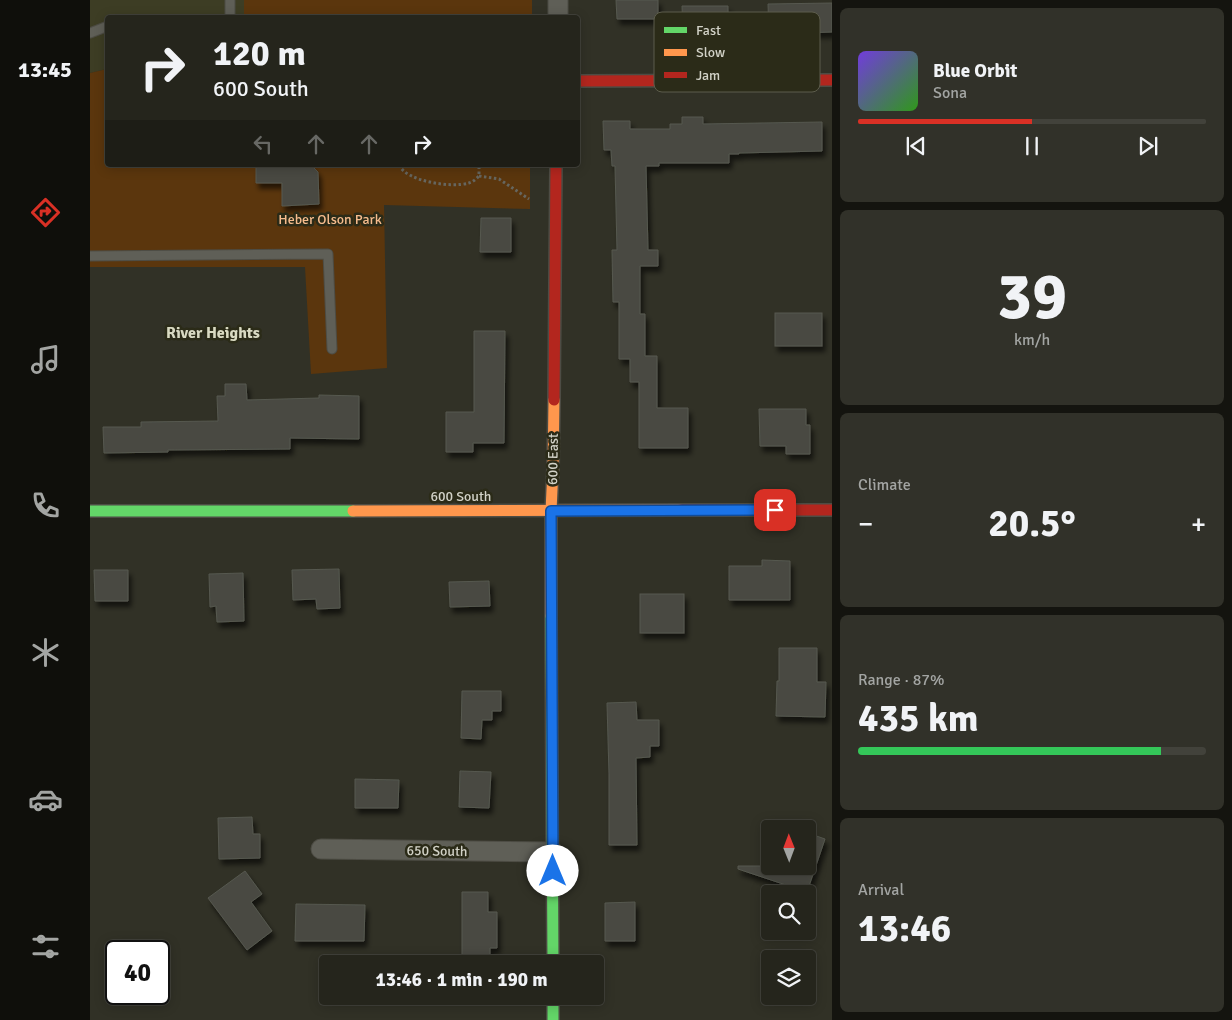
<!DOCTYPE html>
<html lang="en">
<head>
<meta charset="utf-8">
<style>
	body { margin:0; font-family:Signika,sans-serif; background:#313129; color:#f1f3f6; height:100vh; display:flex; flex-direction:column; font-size:19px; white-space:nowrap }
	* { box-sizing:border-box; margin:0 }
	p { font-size:16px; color:#a3a5a3 }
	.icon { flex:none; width:28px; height:28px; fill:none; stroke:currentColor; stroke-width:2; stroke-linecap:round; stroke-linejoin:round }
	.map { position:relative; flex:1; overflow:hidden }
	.panel { display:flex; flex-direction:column; gap:8px; padding:8px; background:#14140f; width:400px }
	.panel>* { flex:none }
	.hud { position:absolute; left:15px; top:15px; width:475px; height:152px; border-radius:5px; box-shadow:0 2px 12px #0003,0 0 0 1px #42423b; background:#25251c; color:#f1f3f6; overflow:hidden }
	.needle { width:32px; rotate:359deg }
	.fabs { position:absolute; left:671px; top:820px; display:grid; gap:10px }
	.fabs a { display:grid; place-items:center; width:55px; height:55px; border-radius:5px; background:#25251c; box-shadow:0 2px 12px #0003,0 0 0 1px #42423b; font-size:25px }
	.speed { position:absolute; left:15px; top:940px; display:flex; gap:10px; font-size:25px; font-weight:700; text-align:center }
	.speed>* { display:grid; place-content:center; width:65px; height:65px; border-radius:50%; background:#25251c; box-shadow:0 2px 12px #0003,0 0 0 1px #42423b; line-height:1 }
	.speed .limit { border:2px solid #111; border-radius:8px; background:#fff; color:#111 }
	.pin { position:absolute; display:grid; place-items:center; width:42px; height:42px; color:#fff; margin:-21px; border-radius:10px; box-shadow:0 2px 8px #0006 }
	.me { position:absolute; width:55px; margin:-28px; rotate:0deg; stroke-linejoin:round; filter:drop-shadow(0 0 4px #0008) }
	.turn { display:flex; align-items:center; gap:18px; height:105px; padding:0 25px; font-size:22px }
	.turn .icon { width:65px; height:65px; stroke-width:2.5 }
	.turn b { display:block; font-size:35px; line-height:42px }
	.lanes { display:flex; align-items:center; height:48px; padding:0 25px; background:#0003; justify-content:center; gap:25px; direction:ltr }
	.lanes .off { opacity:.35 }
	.big { font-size:38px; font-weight:700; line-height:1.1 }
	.panel .card { flex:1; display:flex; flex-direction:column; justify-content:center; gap:8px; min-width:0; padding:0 18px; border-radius:8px; background:#313129 }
	.panel .dial { align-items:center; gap:0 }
	.dial b { font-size:65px; line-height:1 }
	.song { display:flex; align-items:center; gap:15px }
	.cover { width:60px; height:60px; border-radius:8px; background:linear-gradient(135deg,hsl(260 70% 55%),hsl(110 70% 35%)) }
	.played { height:5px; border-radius:2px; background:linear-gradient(90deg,#d93025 50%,#42423b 50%) }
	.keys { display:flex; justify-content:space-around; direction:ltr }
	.heat { display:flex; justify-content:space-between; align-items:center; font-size:28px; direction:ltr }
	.charge { height:8px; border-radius:4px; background:linear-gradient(90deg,#34c759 87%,#42423b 0) }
	.trip { position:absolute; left:229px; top:955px; width:285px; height:50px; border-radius:5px; background:#25251c; box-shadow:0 2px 12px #0003,0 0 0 1px #42423b; font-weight:700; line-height:50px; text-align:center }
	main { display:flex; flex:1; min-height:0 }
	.dock { display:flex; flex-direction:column; width:90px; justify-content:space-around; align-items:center; background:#0f0f0b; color:#a3a5a3 }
	.dock .icon { width:35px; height:35px }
	.dock .active { color:#d93025 }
	.dock b { font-size:22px; color:#f1f3f6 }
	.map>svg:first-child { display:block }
	.built { fill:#3d3d24 }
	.green { fill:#5b360d }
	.building { fill:#484a42; stroke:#56584f; filter:url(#shadow) }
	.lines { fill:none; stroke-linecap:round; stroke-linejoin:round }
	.lane-casing { stroke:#4d4c44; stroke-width:11 }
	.street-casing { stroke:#4d4c44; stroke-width:21 }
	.fast-casing { stroke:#4d4c44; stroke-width:14 }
	.slow-casing { stroke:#4d4c44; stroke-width:14 }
	.jam-casing { stroke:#4d4c44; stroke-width:14 }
	.path { stroke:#66665f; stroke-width:3; stroke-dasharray:2.5 2.5; stroke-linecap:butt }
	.lane { stroke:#5f5f57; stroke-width:9 }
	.street { stroke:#5f5f57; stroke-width:19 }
	.fast { stroke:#63d668; stroke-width:11 }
	.slow { stroke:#ff974d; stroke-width:11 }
	.jam { stroke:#b3261e; stroke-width:11 }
	.route-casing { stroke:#114b97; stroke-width:12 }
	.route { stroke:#1a73e8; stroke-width:9 }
	.labels { text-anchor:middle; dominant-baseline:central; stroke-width:5; stroke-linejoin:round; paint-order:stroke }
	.park-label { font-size:14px; fill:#f6bc8d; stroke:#2b2b18 }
	.street-label { font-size:14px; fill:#d2d2c7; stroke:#2b2b18 }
	.quarter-label { font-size:16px; font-weight:bold; fill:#d9dac2; stroke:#2b2b18 }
	.key { fill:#2b2b18; stroke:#5d5d4d; stroke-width:1 }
	.key-label { font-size:14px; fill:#d2d2c7 }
</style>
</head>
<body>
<main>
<nav class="dock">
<b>13:45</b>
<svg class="icon active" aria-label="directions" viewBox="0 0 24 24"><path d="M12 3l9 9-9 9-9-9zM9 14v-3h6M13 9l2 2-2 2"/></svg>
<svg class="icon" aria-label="music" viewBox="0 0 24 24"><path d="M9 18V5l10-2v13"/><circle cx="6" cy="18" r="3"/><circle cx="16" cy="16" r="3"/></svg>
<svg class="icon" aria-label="phone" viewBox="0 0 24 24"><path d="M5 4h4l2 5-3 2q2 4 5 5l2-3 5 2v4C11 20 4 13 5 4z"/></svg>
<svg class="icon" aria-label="climate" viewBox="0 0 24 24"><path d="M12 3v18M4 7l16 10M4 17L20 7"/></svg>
<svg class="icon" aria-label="car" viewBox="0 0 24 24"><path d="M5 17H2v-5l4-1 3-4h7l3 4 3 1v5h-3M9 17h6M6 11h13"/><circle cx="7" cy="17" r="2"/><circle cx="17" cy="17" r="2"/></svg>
<svg class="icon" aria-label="filters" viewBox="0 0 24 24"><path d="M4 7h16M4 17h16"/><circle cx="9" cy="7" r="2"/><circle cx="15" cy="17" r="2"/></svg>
</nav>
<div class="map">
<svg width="742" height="1020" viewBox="0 0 742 1020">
	<defs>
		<filter id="shadow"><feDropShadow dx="3" dy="5.5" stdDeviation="2.5" flood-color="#0009"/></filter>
	</defs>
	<rect width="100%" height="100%" fill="#313126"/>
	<path class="built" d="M 0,0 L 154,0 L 154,17 L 18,18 L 17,69 L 0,73 Z"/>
	<g class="green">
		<rect x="154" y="0" width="288" height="17"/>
		<path d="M 17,69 L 18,165 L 440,165 L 440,209 L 294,205 L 297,368 L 221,374 L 215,267 L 0,267 L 0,73 Z"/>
	</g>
	<g class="building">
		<path d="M 526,0 L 568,0 L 568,19 L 527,19 Z"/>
		<path d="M 742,3 L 742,32 L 679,34 L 678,4 Z"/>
		<path d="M 592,6 L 638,6 L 638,31 L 593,32 Z"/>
		<path d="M 592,117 L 613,117 L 613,124 L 732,122 L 732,151 L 649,153 L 649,154 L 639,154 L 639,163 L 569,163 L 569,166 L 556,166 L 558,250 L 568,250 L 568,266 L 550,266 L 550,314 L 555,314 L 555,356 L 567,356 L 567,408 L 598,408 L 598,448 L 549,448 L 549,382 L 540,382 L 540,359 L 529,359 L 529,302 L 523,302 L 522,250 L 527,250 L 525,166 L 522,166 L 521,150 L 514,150 L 513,121 L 540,121 L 540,129 L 580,129 L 580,124 L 592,124 Z"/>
		<path d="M 166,165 L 221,165 L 228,172 L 229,204 L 192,206 L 192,183 L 166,183 Z"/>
		<path d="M 391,218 L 421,218 L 421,252 L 390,252 Z"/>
		<rect x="685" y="313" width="47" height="33"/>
		<path d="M 384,331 L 415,331 L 414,443 L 383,443 L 383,452 L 356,452 L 356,412 L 384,412 Z"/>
		<path d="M 135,384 L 156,384 L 157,400 L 229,398 L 229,395 L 269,396 L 269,439 L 200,438 L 200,449 L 78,450 L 78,452 L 14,453 L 13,427 L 51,427 L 51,422 L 128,421 L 127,396 L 135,396 Z"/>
		<path d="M 669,409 L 716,409 L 716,425 L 720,425 L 720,454 L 696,454 L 696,446 L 670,446 Z"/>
		<path d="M 672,560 L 700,561 L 700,600 L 639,600 L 639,566 L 672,566 Z"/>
		<path d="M 249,569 L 250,608 L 227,609 L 226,599 L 203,600 L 202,570 Z"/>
		<path d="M 4,570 L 38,570 L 38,601 L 5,601 Z"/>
		<path d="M 153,573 L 154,621 L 127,622 L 126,606 L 120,607 L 119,574 Z"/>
		<path d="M 399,581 L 400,606 L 360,607 L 359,582 Z"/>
		<rect x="550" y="594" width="44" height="39"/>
		<path d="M 689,648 L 727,648 L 727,682 L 736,682 L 735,717 L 686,716 L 687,681 L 689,681 Z"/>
		<path d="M 372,691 L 411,691 L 411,711 L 402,711 L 402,720 L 392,720 L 391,739 L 371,738 Z"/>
		<path d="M 546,702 L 547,720 L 569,720 L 569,746 L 560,746 L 560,757 L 546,758 L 547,845 L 519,845 L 519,774 L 517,703 Z"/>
		<path d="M 370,771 L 401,772 L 399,808 L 369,807 Z"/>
		<path d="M 265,779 L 309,780 L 308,808 L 265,808 Z"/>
		<path d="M 162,817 L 163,834 L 170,834 L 170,858 L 129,859 L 128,818 Z"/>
		<path d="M 718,833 L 735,839 L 717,892 L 648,869 L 648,866 L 718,866 Z"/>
		<path d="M 155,871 L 172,894 L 161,902 L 182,931 L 157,950 L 118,898 Z"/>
		<path d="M 372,892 L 398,892 L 398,912 L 407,912 L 407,948 L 400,948 L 400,964 L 372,964 Z"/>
		<path d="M 545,902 L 545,941 L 515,941 L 515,903 Z"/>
		<path d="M 206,904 L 275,905 L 274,941 L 205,941 Z"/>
	</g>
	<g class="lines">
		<g class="lane-casing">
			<g id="lane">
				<path d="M 140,18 L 140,0"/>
				<path d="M 0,33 L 18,26"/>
				<path d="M 0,256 L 238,254 L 242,349"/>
			</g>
		</g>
		<g class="street-casing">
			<g id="street">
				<path d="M 468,18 L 468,0"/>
				<path d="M 231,849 L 463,852"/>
			</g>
		</g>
		<g class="fast-casing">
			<g id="fast">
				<path d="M 0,511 L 263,511"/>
				<path d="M 461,616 L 463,964"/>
				<path d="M 463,996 L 463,1020"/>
			</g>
		</g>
		<g class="slow-casing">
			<g id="slow">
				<path d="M 263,511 L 590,510"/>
				<path d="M 461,616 L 461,511 L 463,469 L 464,400"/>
			</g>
		</g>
		<g class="jam-casing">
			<g id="jam">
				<path d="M 488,81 L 742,80"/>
				<path d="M 464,400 L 466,165"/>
				<path d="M 590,510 L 742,510"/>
			</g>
		</g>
		<g class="path">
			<path d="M 309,165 C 317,182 362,188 379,183 C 383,182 386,179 389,176 L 389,165"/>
			<path d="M 389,176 L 409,179 L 439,199"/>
		</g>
		<use href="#lane" class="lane"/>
		<use href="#street" class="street"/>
		<use href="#fast" class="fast"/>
		<use href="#slow" class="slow"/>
		<use href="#jam" class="jam"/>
	</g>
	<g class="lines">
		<g class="route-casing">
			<path id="route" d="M 463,871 L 461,511 L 685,510"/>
		</g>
		<use href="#route" class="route"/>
	</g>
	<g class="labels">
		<g class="park-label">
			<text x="240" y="219">Heber Olson Park</text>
		</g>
		<g class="street-label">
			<text transform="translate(463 459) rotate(-89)">600 East</text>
			<text x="371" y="496">600 South</text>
			<text transform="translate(347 851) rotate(1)">650 South</text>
		</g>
		<g class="quarter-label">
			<text x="123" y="333">River Heights</text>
		</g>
	</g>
	<rect x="564" y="12" width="166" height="80" rx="8" class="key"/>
	<rect x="574" y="27" width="23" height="6" fill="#63d668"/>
	<rect x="574" y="49" width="23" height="7" fill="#ff974d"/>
	<rect x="574" y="72" width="23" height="6" fill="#b3261e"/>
	<g class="key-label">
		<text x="606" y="35">Fast</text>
		<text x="606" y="57">Slow</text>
		<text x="606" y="80">Jam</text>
	</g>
</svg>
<div class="fabs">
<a><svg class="needle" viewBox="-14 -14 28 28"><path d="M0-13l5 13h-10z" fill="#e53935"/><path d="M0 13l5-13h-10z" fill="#a3a5a3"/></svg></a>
<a><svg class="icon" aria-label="search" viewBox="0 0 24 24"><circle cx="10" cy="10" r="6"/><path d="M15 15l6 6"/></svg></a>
<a><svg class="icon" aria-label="layers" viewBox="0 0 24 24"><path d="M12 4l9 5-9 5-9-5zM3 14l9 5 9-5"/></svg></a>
</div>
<div class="speed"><div class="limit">40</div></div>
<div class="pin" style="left:685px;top:510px;background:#d93025"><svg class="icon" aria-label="arrive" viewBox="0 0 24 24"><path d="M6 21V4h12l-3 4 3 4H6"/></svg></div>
<svg class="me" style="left:463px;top:871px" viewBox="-20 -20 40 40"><circle r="19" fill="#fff"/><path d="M0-13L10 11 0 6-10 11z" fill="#1a73e8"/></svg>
<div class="trip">13:46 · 1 min · 190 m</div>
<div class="hud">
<div class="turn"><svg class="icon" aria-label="right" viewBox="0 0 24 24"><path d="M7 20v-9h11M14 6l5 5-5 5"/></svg><div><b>120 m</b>600 South</div></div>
<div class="lanes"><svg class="icon off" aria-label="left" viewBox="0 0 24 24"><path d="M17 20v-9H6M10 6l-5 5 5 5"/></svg><svg class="icon off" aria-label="ahead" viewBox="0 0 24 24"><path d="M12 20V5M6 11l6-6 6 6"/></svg><svg class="icon off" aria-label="ahead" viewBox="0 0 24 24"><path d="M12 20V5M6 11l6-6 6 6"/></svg><svg class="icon" aria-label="right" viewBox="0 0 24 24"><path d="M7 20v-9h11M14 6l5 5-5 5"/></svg></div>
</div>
</div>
<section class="panel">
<div class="card">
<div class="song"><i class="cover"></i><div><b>Blue Orbit</b><p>Sona</p></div></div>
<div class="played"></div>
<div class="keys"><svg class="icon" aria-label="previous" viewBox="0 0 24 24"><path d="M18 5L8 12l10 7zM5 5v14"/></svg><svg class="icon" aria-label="pause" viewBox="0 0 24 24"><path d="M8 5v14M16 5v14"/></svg><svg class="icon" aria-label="next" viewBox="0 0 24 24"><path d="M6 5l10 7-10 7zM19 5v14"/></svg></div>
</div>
<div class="card dial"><b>39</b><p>km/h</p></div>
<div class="card"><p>Climate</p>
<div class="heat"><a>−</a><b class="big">20.5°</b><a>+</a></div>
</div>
<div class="card"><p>Range · 87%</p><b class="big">435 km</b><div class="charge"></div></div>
<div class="card"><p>Arrival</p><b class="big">13:46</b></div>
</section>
</main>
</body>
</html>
